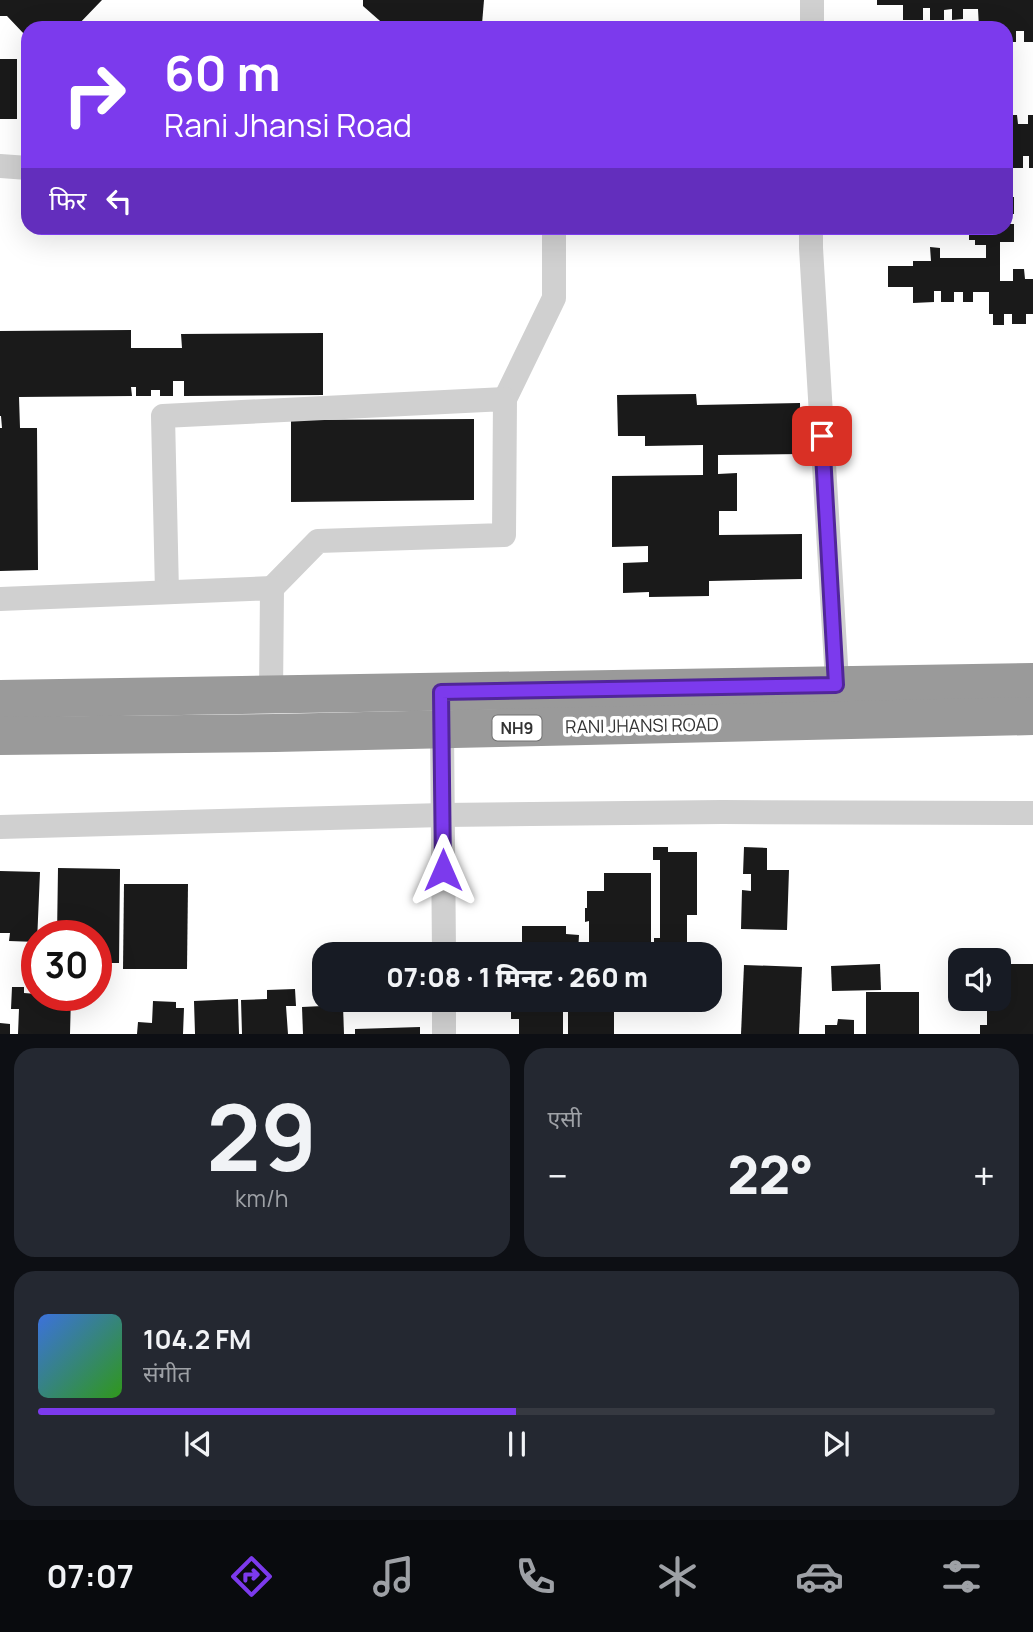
<!DOCTYPE html>
<html lang="hi">
<head>
<meta charset="utf-8">
<style>
	body { margin:0; font-family:Manrope,"Noto Sans Devanagari",sans-serif; background:#242831; color:#f1f3f6; height:100vh; display:flex; flex-direction:column; font-size:26px; white-space:nowrap }
	* { box-sizing:border-box; margin:0 }
	p { font-size:23px; color:#9ea1a6 }
	.icon { flex:none; width:38px; height:38px; fill:none; stroke:currentColor; stroke-width:2; stroke-linecap:round; stroke-linejoin:round }
	.map { position:relative; height:1034px; overflow:hidden }
	.panel { display:flex; flex-direction:column; gap:14px; padding:14px; background:#0d0f14; flex:1 }
	.panel>* { flex:none }
	.hud { position:absolute; left:21px; top:21px; width:992px; height:214px; border-radius:21px; box-shadow:0 7px 28px #0002; background:#7c3aed; color:#fff; overflow:hidden }
	.buttons { position:absolute; left:948px; top:948px; display:grid; gap:14px }
	.buttons a { display:grid; place-items:center; width:63px; height:63px; border-radius:14px; background:#171b24; box-shadow:0 7px 28px #0002; font-size:35px }
	.speed { position:absolute; left:21px; top:920px; display:flex; gap:14px; font-size:35px; font-weight:700; text-align:center }
	.speed>* { display:grid; place-content:center; width:91px; height:91px; border-radius:50%; background:#171b24; box-shadow:0 7px 28px #0002; line-height:1 }
	.speed .limit { border:10px solid #d22; background:#fff; color:#111 }
	.pin { position:absolute; display:grid; place-items:center; width:60px; height:60px; color:#fff; margin:-30px; border-radius:14px; box-shadow:0 4px 10px #0006 }
	.me { position:absolute; width:77px; margin:-38px; rotate:0deg; stroke-linejoin:round; filter:drop-shadow(0 0 5px #0008) }
	.turn { display:flex; align-items:center; gap:24px; height:147px; padding:0 28px; font-size:32px }
	.turn .icon { width:91px; height:91px; stroke-width:2.5 }
	.turn b { display:block; font-size:49px; line-height:60px }
	.then { display:flex; align-items:center; height:66px; padding:0 28px; background:#0003; gap:14px; font-size:26px }
	.big { font-size:52px; font-weight:800; line-height:1.1 }
	.panel .tile { flex:1; display:flex; flex-direction:column; justify-content:center; gap:10px; min-width:0; padding:0 24px; border-radius:21px; background:#242831 }
	.panel .dial { align-items:center; gap:0 }
	.dial b { font-size:91px; line-height:1 }
	.song { display:flex; align-items:center; gap:21px }
	.cover { width:84px; height:84px; border-radius:10px; background:linear-gradient(135deg,hsl(220 70% 55%),hsl(110 70% 35%)) }
	.played { height:7px; border-radius:4px; background:linear-gradient(90deg,#7c3aed 50%,#363941 50%) }
	.keys { display:flex; justify-content:space-around; direction:ltr }
	.heat { display:flex; justify-content:space-between; align-items:center; font-size:38px; direction:ltr }
	.panel .tiles { flex:1; display:grid; gap:14px; grid-template-columns:1fr 1fr }
	.tile:last-child { grid-column:span 2 }
	.trip { position:absolute; left:312px; top:942px; width:410px; height:70px; border-radius:21px; background:#171b24; box-shadow:0 7px 28px #0002; font-weight:800; line-height:70px; text-align:center }
	.dock { display:flex; height:112px; justify-content:space-around; align-items:center; background:#090b0e; color:#9ea1a6 }
	.dock .icon { width:49px; height:49px }
	.dock .selected { color:#7c3aed }
	.dock b { font-size:32px; color:#f1f3f6 }
	.map>svg:first-child { display:block }
	.building { fill:#1a1a1a }
	.lines { fill:none; stroke-linecap:round; stroke-linejoin:round }
	.street { stroke:#d0d0d0; stroke-width:24 }
	.highway { stroke:#9a9a9a; stroke-width:38 }
	.route-casing { stroke:#51269a; stroke-width:18 }
	.route { stroke:#7c3aed; stroke-width:12 }
	.labels { text-anchor:middle; dominant-baseline:central; stroke-width:7; stroke-linejoin:round; paint-order:stroke }
	.shield { fill:#fff; stroke:#707070; stroke-width:2 }
	.shield-label { font-size:16px; font-weight:bold; fill:#333 }
	.street-label { font-size:18px; fill:#333; stroke:#fff }
</style>
</head>
<body>
<div class="map">
<svg width="1033" height="1034" viewBox="0 0 1033 1034">
	<rect width="100%" height="100%" fill="#fff"/>
	<g class="building">
		<path d="M 0,0 L 102,0 L 75,28 L 28,28 L 28,35 L 25,35 L 7,16 L 0,16 Z"/>
		<path d="M 363,0 L 484,0 L 482,24 L 445,28 L 388,28 L 363,6 Z"/>
		<path d="M 877,0 L 1033,0 L 1033,42 L 1024,42 L 1024,31 L 1016,31 L 1016,42 L 1006,42 L 1006,28 L 979,28 L 978,9 L 963,9 L 963,19 L 952,20 L 952,9 L 944,10 L 944,20 L 930,20 L 930,8 L 923,8 L 923,20 L 903,20 L 903,5 L 877,5 Z"/>
		<rect x="0" y="59" width="17" height="60"/>
		<path d="M 1011,115 L 1017,115 L 1018,124 L 1028,124 L 1028,115 L 1033,115 L 1033,168 L 1029,168 L 1029,156 L 1023,156 L 1023,168 L 1009,168 L 1010,161 L 1006,161 L 1006,125 L 1012,125 Z"/>
		<rect x="1006" y="197" width="8" height="17"/>
		<path d="M 1006,224 L 1014,224 L 1014,242 L 1000,242 L 1000,281 L 1013,281 L 1013,269 L 1024,269 L 1025,279 L 1033,279 L 1033,314 L 1026,314 L 1026,324 L 1012,324 L 1012,314 L 1004,314 L 1004,325 L 993,325 L 993,314 L 989,314 L 989,292 L 973,292 L 973,302 L 963,302 L 963,292 L 954,292 L 954,302 L 941,302 L 941,291 L 934,291 L 934,302 L 913,303 L 913,287 L 888,287 L 888,266 L 913,266 L 913,261 L 931,261 L 930,247 L 940,248 L 940,258 L 986,258 L 986,245 L 975,245 L 975,240 L 969,240 L 969,228 L 1006,228 Z"/>
		<path d="M 131,330 L 131,348 L 182,348 L 181,334 L 323,333 L 323,395 L 184,396 L 184,381 L 173,381 L 173,396 L 160,396 L 160,390 L 151,390 L 151,396 L 136,396 L 136,387 L 131,387 L 132,396 L 19,397 L 20,428 L 37,428 L 38,570 L 0,571 L 0,428 L 2,428 L 1,416 L 0,416 L 0,331 Z"/>
		<path d="M 696,394 L 697,405 L 800,403 L 801,454 L 718,455 L 718,474 L 737,473 L 737,511 L 719,511 L 719,535 L 802,534 L 802,579 L 709,581 L 709,596 L 649,597 L 649,592 L 623,593 L 623,563 L 648,562 L 648,546 L 612,547 L 612,476 L 703,475 L 703,445 L 645,446 L 645,436 L 618,436 L 617,395 Z"/>
		<path d="M 474,419 L 474,500 L 291,502 L 291,420 Z"/>
		<path d="M 653,847 L 668,847 L 668,852 L 697,852 L 697,915 L 687,915 L 687,942 L 675,942 L 675,954 L 654,954 L 654,938 L 660,938 L 660,860 L 653,860 Z"/>
		<path d="M 744,847 L 767,848 L 767,870 L 789,870 L 787,930 L 741,929 L 742,890 L 751,891 L 751,874 L 743,874 Z"/>
		<path d="M 58,868 L 120,869 L 119,963 L 96,963 L 96,936 L 57,936 Z"/>
		<path d="M 0,871 L 40,872 L 37,942 L 9,941 L 10,933 L 0,933 Z"/>
		<path d="M 604,873 L 651,873 L 651,954 L 597,954 L 597,946 L 589,946 L 589,921 L 585,922 L 585,908 L 587,908 L 587,891 L 604,891 Z"/>
		<path d="M 124,884 L 188,884 L 187,969 L 123,969 Z"/>
		<path d="M 522,926 L 566,926 L 566,934 L 579,935 L 578,954 L 522,954 Z"/>
		<path d="M 880,964 L 881,990 L 832,991 L 831,966 Z"/>
		<path d="M 999,964 L 1033,964 L 1033,1034 L 980,1034 L 980,1025 L 987,1025 L 987,1007 L 980,1007 L 980,999 L 999,999 Z"/>
		<path d="M 744,965 L 802,967 L 799,1034 L 741,1034 Z"/>
		<path d="M 12,987 L 24,987 L 24,993 L 37,994 L 37,996 L 71,996 L 70,1034 L 18,1034 L 19,1009 L 11,1009 Z"/>
		<path d="M 295,989 L 296,1006 L 286,1006 L 288,1034 L 242,1034 L 241,1000 L 267,999 L 267,990 Z"/>
		<rect x="866" y="992" width="53" height="42"/>
		<path d="M 238,999 L 239,1034 L 195,1034 L 194,1001 Z"/>
		<path d="M 511,999 L 551,999 L 551,1001 L 563,1001 L 563,1034 L 519,1034 L 519,1019 L 511,1019 Z"/>
		<path d="M 153,1001 L 176,1002 L 176,1008 L 184,1008 L 183,1034 L 137,1034 L 138,1022 L 152,1023 Z"/>
		<path d="M 343,1005 L 344,1034 L 303,1034 L 302,1007 Z"/>
		<rect x="568" y="1007" width="46" height="27"/>
		<path d="M 838,1019 L 854,1020 L 854,1034 L 825,1034 L 825,1025 L 837,1025 Z"/>
		<path d="M 0,1023 L 10,1024 L 10,1034 L 0,1034 Z"/>
		<path d="M 420,1027 L 420,1034 L 355,1034 L 355,1029 Z"/>
	</g>
	<g class="lines">
		<g class="street">
			<path d="M 812,28 L 812,0"/>
			<path d="M 0,166 L 28,168"/>
			<path d="M 811,228 L 811,248 L 838,698"/>
			<path d="M 505,399 L 554,298 L 554,228"/>
			<path d="M 167,592 L 163,416 L 505,399 L 504,535 L 318,541 L 272,588"/>
			<path d="M 0,599 L 272,588 L 271,695"/>
			<path d="M 442,729 L 444,954"/>
			<path d="M 0,827 L 443,815 L 722,812 L 1033,813"/>
			<path d="M 444,999 L 444,1034"/>
		</g>
		<g class="highway">
			<path d="M 0,699 L 1033,682"/>
			<path d="M 0,736 L 275,733 L 1033,716"/>
		</g>
	</g>
	<g class="lines">
		<g class="route-casing">
			<path id="route" d="M 443,870 L 441,692 L 836,685 L 822,436"/>
		</g>
		<use href="#route" class="route"/>
	</g>
	<g class="labels">
		<rect class="shield" x="492.5" y="715.5" width="49" height="25" rx="5"/>
		<g class="shield-label">
			<text x="517" y="728">NH9</text>
		</g>
		<g class="street-label">
			<text transform="translate(642 725) rotate(-1)">RANI JHANSI ROAD</text>
		</g>
	</g>
</svg>
<div class="buttons">
<a><svg class="icon" aria-label="sound" viewBox="0 0 24 24"><path d="M4 9h4l5-4v14l-5-4H4zM17 9q2 3 0 6"/></svg></a>
</div>
<div class="speed"><div class="limit">30</div></div>
<div class="pin" style="left:822px;top:436px;background:#d93025"><svg class="icon" aria-label="arrive" viewBox="0 0 24 24"><path d="M6 21V4h12l-3 4 3 4H6"/></svg></div>
<svg class="me" style="left:443px;top:870px" viewBox="-20 -20 40 40"><path d="M0-17L14 15 0 8-14 15z" fill="#7c3aed" stroke="#fff" stroke-width="4"/></svg>
<div class="trip">07:08 · 1 मिनट · 260 m</div>
<div class="hud">
<div class="turn"><svg class="icon" aria-label="right" viewBox="0 0 24 24"><path d="M7 20v-9h11M14 6l5 5-5 5"/></svg><div><b>60 m</b>Rani Jhansi Road</div></div>
<div class="then">फिर<svg class="icon" aria-label="left" viewBox="0 0 24 24"><path d="M17 20v-9H6M10 6l-5 5 5 5"/></svg></div>
</div>
</div>
<section class="panel">
<div class="tiles">
<div class="tile dial"><b>29</b><p>km/h</p></div>
<div class="tile"><p>एसी</p>
<div class="heat"><a>−</a><b class="big">22°</b><a>+</a></div>
</div>
<div class="tile">
<div class="song"><i class="cover"></i><div><b>104.2 FM</b><p>संगीत</p></div></div>
<div class="played"></div>
<div class="keys"><svg class="icon" aria-label="previous" viewBox="0 0 24 24"><path d="M18 5L8 12l10 7zM5 5v14"/></svg><svg class="icon" aria-label="pause" viewBox="0 0 24 24"><path d="M8 5v14M16 5v14"/></svg><svg class="icon" aria-label="next" viewBox="0 0 24 24"><path d="M6 5l10 7-10 7zM19 5v14"/></svg></div>
</div>
</div>
</section>
<nav class="dock">
<b>07:07</b>
<svg class="icon selected" aria-label="directions" viewBox="0 0 24 24"><path d="M12 3l9 9-9 9-9-9zM9 14v-3h6M13 9l2 2-2 2"/></svg>
<svg class="icon" aria-label="music" viewBox="0 0 24 24"><path d="M9 18V5l10-2v13"/><circle cx="6" cy="18" r="3"/><circle cx="16" cy="16" r="3"/></svg>
<svg class="icon" aria-label="phone" viewBox="0 0 24 24"><path d="M5 4h4l2 5-3 2q2 4 5 5l2-3 5 2v4C11 20 4 13 5 4z"/></svg>
<svg class="icon" aria-label="climate" viewBox="0 0 24 24"><path d="M12 3v18M4 7l16 10M4 17L20 7"/></svg>
<svg class="icon" aria-label="car" viewBox="0 0 24 24"><path d="M5 17H2v-5l4-1 3-4h7l3 4 3 1v5h-3M9 17h6M6 11h13"/><circle cx="7" cy="17" r="2"/><circle cx="17" cy="17" r="2"/></svg>
<svg class="icon" aria-label="filters" viewBox="0 0 24 24"><path d="M4 7h16M4 17h16"/><circle cx="9" cy="7" r="2"/><circle cx="15" cy="17" r="2"/></svg>
</nav>
</body>
</html>
